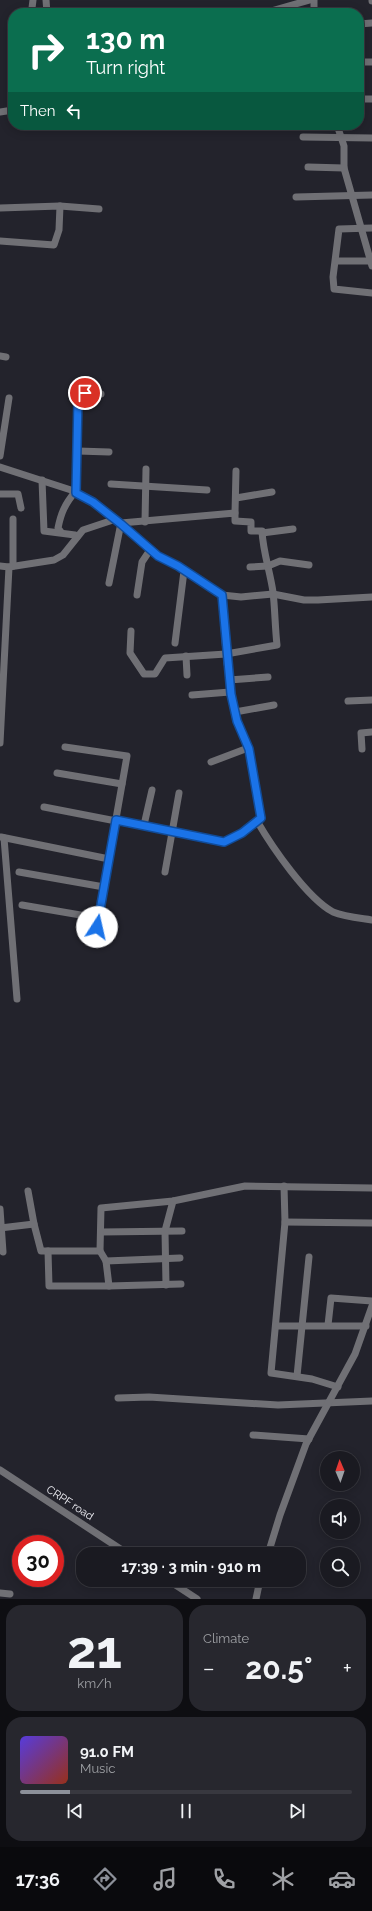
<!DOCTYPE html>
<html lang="en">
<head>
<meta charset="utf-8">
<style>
	body { margin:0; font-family:Raleway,sans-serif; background:#27272e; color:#f1f3f6; height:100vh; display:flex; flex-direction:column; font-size:15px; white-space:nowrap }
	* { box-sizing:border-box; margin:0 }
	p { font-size:13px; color:#9fa1a5 }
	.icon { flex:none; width:22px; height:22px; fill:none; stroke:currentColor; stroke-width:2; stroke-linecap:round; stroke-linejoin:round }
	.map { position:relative; height:1599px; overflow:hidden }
	.side { display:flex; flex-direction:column; gap:6px; padding:6px; background:#0e0e12; flex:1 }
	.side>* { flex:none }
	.hud { position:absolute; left:8px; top:8px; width:356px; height:122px; border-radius:16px; box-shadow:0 2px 10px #0003,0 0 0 1px #38383f; background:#0b6e4f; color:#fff; overflow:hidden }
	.needle { width:26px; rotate:358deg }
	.tools { position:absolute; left:320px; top:1451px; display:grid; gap:8px }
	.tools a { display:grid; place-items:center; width:40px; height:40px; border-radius:50%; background:#1a1a21; box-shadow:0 2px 10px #0003,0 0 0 1px #38383f; font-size:20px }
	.speed { position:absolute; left:12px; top:1535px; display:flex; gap:8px; font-size:20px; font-weight:700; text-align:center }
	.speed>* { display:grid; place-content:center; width:52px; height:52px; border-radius:50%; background:#1a1a21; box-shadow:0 2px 10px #0003,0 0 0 1px #38383f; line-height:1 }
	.speed .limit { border:6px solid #d22; background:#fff; color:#111 }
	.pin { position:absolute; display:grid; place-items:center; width:34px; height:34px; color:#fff; margin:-17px; border:2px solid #fff; border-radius:50%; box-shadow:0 1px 4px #0007 }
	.me { position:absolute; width:44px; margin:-22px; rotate:10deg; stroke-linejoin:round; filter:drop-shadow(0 0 3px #0008) }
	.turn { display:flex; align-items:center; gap:14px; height:84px; padding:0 12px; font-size:18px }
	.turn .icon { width:52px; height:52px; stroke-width:2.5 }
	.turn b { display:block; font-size:28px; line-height:34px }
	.then { display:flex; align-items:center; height:38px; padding:0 12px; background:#0003; gap:8px; font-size:15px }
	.big { font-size:30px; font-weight:700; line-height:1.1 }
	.side .widget { flex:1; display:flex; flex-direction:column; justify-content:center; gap:6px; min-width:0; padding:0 14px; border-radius:16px; background:#27272e }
	.side .dial { align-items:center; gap:0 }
	.dial b { font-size:52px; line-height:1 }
	.song { display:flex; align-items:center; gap:12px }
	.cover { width:48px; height:48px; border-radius:6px; background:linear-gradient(135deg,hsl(250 70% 55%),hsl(10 70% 35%)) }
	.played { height:4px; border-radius:2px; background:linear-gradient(90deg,#8c9099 15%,#38383f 15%) }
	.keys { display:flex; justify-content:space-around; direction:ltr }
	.heat { display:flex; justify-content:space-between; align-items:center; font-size:22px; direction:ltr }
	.side .tiles { flex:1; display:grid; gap:6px; grid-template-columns:1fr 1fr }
	.widget:last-child { grid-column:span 2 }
	.trip { position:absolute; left:76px; top:1547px; width:230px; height:40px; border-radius:16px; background:#1a1a21; box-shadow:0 2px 10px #0003,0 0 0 1px #38383f; font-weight:700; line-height:40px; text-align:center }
	.menu { display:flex; height:64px; justify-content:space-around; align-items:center; background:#0a0a0d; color:#9fa1a5 }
	.menu .icon { width:28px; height:28px }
	.menu .current { color:#8c9099 }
	.menu b { font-size:18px; color:#f1f3f6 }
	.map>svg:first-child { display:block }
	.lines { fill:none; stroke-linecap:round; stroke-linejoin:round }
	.minor { stroke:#707075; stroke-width:7 }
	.route-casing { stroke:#114b97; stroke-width:10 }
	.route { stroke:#1a73e8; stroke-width:7 }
	.labels { text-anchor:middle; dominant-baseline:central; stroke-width:3; stroke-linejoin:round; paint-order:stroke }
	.street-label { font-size:11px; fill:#f1f1f7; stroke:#23232c }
</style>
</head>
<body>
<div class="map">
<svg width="372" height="1599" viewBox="0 0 372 1599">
	<rect width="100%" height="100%" fill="#23232c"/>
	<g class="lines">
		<g class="minor">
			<path d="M 46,0 L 47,13"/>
			<path d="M 372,0 L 372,1"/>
			<path d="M 32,8 L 33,0"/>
			<path d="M 264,13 L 310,0"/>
			<path d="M 314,13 L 314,0"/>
			<path d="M 359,24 L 372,23"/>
			<path d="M 359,62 L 372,62"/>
			<path d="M 359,99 L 372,99"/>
			<path d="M 0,112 L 13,110"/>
			<path d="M 337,125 L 344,146 L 344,168 L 372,266"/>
			<path d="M 303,137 L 372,138"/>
			<path d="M 308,167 L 344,168"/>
			<path d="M 296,197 L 372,195"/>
			<path d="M 0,208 L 60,206 L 99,209"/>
			<path d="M 372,228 L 339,229 L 333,277 L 334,289 L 372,293"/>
			<path d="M 0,241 L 54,245 L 59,230 L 60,206"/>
			<path d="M 336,261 L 372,261"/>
			<path d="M 0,356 L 6,357"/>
			<path d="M 78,451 L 109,452"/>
			<path d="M 0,456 L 9,398"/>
			<path d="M 0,467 L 71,490 L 93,501 L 121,523 L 158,556 L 178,566 L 222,595 L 241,597 L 273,594 L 304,600 L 318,600 L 372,597"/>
			<path d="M 42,480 L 44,531 L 75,535 L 77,537"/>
			<path d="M 111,484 L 207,490"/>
			<path d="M 76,493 L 78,399 L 85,393 L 101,394"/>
			<path d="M 0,494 L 18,494 L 21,508"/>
			<path d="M 236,498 L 272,492"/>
			<path d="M 235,513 L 236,471"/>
			<path d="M 13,519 L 13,566"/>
			<path d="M 145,522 L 146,469"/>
			<path d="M 61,532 L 58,528 C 61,513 65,504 75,492"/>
			<path d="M 262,533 L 293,529"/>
			<path d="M 0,566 L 9,567 L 54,560 L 63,555 L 83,530 L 116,519"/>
			<path d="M 250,567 L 268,566 L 280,561 L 309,565"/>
			<path d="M 109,583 L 121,523 L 235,513 L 235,521 L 251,522 L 251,531 L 262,531 C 263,552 270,571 273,592 C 275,609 275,627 277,645 L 226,654 L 222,595"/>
			<path d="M 137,595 L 142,562 L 150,550"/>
			<path d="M 175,643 L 184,571"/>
			<path d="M 186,656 L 187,675"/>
			<path d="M 229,680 L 268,677"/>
			<path d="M 192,695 L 230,692"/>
			<path d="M 348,701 L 372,700"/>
			<path d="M 235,712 L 274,705"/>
			<path d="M 0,743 L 9,567"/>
			<path d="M 65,747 L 127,756 L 97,927"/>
			<path d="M 362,749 L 361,733 L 372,732"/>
			<path d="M 211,762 L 248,748"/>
			<path d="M 57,773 L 122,784"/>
			<path d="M 44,807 L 224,842 L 242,833 L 261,818 L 249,749 L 237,721 L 231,694 L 226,654 L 165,658 L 155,674 L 144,674 L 130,653 L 131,631"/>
			<path d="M 257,821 C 272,847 307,898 333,912 C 345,917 359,918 372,920"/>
			<path d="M 144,825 L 152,790"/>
			<path d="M 1,837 L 109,859"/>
			<path d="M 4,838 L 17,999"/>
			<path d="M 19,872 L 104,887"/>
			<path d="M 165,872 L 179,793"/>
			<path d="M 22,905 L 98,918"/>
			<path d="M 284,1186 L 285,1222 L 271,1373 L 312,1379 L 338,1387"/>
			<path d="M 28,1191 L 34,1224 L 41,1251 L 100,1251"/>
			<path d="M 0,1209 L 3,1252"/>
			<path d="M 285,1222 L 372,1223"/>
			<path d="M 0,1228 L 34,1224"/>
			<path d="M 101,1232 L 182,1231"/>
			<path d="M 48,1251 L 49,1286 L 109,1286 L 106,1261 L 100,1251 L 101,1208 L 173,1201 L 245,1186 L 372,1188"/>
			<path d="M 106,1261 L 180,1258"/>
			<path d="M 166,1285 L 165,1231 L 173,1201"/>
			<path d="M 109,1286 L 181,1284"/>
			<path d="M 328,1325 L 331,1298 L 372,1301"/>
			<path d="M 277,1326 L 366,1326"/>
			<path d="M 297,1376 L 309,1257"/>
			<path d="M 118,1398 L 149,1397 L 278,1405 L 372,1401"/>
			<path d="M 253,1435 L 309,1439"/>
			<path d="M 0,1470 L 128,1554"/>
			<path d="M 268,1554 L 280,1515 L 306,1444 L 355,1354 L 372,1306"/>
			<path d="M 168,1580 L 197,1599"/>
			<path d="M 0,1593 L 10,1594"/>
			<path d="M 256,1599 L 260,1580"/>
		</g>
	</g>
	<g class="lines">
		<g class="route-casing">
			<path id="route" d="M 85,393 L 78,399 L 76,493 L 93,502 L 121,524 L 158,556 L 178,566 L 222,595 L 231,694 L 237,721 L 249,749 L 261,818 L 242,833 L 224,842 L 116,820 L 97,927"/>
		</g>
		<use href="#route" class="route"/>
	</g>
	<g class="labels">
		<g class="street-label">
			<text transform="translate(70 1503) rotate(33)">CRPF road</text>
		</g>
	</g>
</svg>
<div class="tools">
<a><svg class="needle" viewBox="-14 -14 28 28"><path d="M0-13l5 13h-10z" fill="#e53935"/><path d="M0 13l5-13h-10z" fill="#9fa1a5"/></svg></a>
<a><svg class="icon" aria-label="sound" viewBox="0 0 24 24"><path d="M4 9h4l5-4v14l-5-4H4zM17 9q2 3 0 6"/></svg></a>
<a><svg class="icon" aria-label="search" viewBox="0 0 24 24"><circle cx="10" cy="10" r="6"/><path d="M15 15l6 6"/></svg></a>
</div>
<div class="speed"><div class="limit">30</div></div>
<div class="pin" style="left:85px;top:393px;background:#d93025"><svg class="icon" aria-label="arrive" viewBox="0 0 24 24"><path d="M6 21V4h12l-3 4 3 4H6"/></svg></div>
<svg class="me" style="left:97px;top:927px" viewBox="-20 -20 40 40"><circle r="19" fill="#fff"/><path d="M0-13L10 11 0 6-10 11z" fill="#1a73e8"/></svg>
<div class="trip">17:39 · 3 min · 910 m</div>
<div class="hud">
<div class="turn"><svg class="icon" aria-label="right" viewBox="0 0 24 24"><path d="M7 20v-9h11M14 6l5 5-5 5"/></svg><div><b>130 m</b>Turn right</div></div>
<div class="then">Then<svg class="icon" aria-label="left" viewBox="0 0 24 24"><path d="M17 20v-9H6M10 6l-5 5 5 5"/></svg></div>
</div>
</div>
<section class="side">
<div class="tiles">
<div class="widget dial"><b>21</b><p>km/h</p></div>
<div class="widget"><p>Climate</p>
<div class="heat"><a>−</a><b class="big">20.5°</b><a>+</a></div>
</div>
<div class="widget">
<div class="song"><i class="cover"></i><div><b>91.0 FM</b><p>Music</p></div></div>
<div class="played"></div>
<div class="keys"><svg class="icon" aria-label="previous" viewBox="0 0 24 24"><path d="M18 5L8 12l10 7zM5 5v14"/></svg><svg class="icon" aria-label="pause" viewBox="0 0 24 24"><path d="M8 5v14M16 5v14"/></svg><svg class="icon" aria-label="next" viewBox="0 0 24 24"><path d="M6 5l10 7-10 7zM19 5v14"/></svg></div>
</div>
</div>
</section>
<nav class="menu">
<b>17:36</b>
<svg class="icon current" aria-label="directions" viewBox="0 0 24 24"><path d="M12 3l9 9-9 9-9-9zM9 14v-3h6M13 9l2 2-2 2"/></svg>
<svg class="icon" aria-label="music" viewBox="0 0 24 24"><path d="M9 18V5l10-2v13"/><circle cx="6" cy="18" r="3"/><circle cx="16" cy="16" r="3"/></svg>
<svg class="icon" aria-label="phone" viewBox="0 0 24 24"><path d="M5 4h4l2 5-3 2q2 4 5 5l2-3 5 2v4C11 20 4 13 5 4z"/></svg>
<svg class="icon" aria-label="climate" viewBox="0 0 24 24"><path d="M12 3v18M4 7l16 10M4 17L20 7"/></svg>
<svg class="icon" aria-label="car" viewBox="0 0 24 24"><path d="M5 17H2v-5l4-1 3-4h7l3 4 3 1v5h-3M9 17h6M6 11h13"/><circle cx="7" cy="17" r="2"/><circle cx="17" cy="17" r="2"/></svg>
</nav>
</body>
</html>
